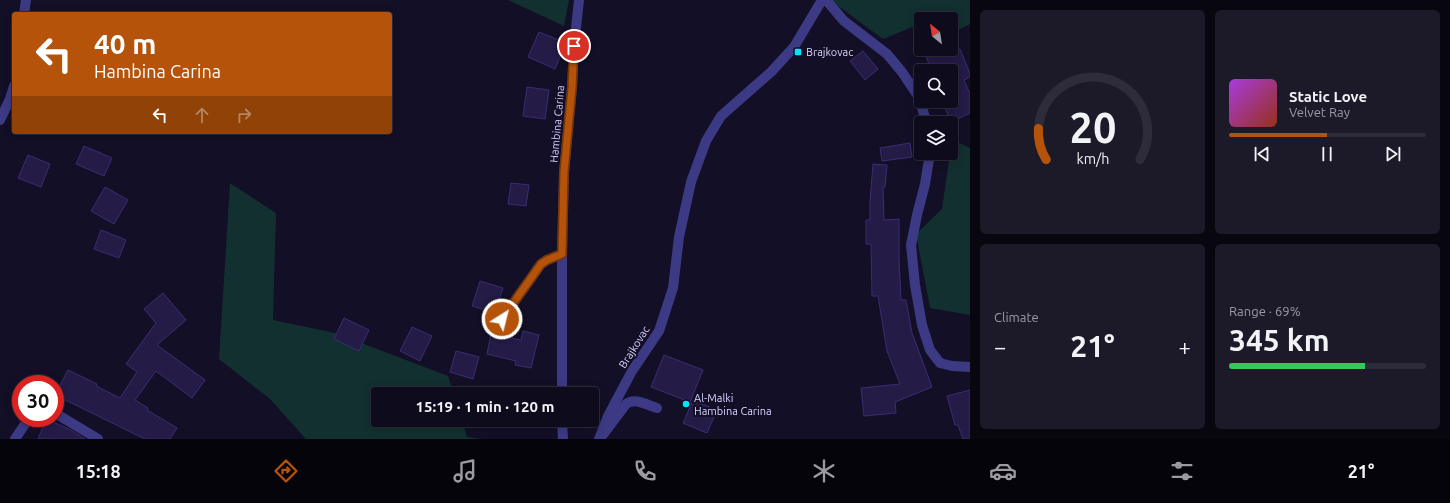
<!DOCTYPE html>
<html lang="en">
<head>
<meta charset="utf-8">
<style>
	body { margin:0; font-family:Ubuntu,sans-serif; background:#1c1929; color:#f1f3f6; height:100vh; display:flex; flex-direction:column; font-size:15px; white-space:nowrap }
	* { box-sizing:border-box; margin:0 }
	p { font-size:13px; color:#9b9ba3 }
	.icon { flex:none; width:22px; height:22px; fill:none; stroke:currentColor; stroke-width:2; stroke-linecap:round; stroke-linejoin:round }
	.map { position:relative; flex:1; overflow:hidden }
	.sheet { display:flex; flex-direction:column; gap:10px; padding:10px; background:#08060f; width:480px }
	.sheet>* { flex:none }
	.hud { position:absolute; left:12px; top:12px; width:380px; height:122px; border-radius:4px; box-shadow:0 2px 10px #0003,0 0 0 1px #2e2b3b; background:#b45309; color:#fff; overflow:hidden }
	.needle { width:26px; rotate:330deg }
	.tools { position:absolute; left:914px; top:12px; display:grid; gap:8px }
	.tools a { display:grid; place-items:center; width:44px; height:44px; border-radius:4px; background:#0e0b1c; box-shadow:0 2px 10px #0003,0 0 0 1px #2e2b3b; font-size:20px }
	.speed { position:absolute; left:12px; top:375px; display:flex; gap:8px; font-size:20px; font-weight:700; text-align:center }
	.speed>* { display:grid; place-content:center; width:52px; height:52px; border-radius:50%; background:#0e0b1c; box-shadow:0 2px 10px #0003,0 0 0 1px #2e2b3b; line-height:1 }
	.speed .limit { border:6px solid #d22; background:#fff; color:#111 }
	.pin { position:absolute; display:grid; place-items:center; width:34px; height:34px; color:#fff; margin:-17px; border:2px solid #fff; border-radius:50%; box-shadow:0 1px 4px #0007 }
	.me { position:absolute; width:44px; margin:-22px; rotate:36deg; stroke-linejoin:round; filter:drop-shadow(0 0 3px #0008) }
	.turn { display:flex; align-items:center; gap:14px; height:84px; padding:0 16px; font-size:18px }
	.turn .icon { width:52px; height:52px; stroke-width:2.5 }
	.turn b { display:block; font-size:28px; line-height:34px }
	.lanes { display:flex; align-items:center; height:38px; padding:0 16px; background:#0003; justify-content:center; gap:20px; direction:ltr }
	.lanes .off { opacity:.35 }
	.big { font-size:30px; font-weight:700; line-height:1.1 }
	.sheet .widget { flex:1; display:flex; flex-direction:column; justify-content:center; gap:6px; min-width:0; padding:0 14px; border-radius:6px; background:#1c1929 }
	.sheet .dial { align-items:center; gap:0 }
	.dial svg { height:104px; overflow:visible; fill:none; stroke:#2e2b3b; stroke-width:7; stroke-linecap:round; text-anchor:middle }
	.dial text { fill:#f1f3f6; stroke:none }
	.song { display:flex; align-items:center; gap:12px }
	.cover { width:48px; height:48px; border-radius:6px; background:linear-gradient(135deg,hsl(280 70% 55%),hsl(10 70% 35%)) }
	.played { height:4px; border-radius:2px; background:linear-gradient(90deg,#b45309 50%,#2e2b3b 50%) }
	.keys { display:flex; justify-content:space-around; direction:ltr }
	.heat { display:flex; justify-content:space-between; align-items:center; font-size:22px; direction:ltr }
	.charge { height:6px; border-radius:3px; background:linear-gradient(90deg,#34c759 69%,#2e2b3b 0) }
	.sheet .tiles { flex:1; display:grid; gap:10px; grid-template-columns:repeat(2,1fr) }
	.trip { position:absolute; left:371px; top:387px; width:228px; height:40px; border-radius:4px; background:#0e0b1c; box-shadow:0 2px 10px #0003,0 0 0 1px #2e2b3b; font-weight:700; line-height:40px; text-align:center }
	.dock { display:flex; height:64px; justify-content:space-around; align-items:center; background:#06040b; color:#9b9ba3 }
	.dock .icon { width:28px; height:28px }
	.dock .selected { color:#b45309 }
	.dock b { font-size:18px; color:#f1f3f6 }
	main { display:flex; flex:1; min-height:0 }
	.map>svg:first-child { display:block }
	.green { fill:#12302f }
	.building { fill:#241b47; stroke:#3b2d73 }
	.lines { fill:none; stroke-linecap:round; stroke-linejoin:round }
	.lane { stroke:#3d3a85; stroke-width:10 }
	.street { stroke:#3d3a85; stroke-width:10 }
	.route-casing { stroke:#753606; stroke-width:10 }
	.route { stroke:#b45309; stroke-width:7 }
	.poi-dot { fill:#00e5ff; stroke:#130f26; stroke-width:1.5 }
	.labels { text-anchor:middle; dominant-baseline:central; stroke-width:4; stroke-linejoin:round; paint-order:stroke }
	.poi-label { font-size:11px; fill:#d9d4ff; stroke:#130f26; text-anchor:start }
	.street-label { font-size:11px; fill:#d9d4ff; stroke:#130f26 }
</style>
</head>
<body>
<main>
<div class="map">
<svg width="970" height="439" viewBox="0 0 970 439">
	<rect width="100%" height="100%" fill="#130f26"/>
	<g class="green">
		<path d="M 508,0 L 569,0 L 564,26 Z"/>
		<path d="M 830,0 L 970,0 L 970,24 L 951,34 L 951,19 L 921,19 L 921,30 L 915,26 L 883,39 Z"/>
		<path d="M 951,139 L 970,148 L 970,315 L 930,308 L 916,234 L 942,209 L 950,153 L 951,153 Z"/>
		<path d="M 230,183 L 276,213 L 273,320 L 335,333 L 448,376 L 454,394 L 378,394 L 378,420 L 462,420 L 467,437 L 482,439 L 306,439 L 270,399 L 219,359 Z"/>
	</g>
	<g class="building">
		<path d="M 539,32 L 566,43 L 555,69 L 528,57 Z"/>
		<path d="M 923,49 L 960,49 L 970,74 L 970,77 L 964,80 L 970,94 L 970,113 L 951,122 L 942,101 L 951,101 L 951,71 L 932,71 Z"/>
		<path d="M 863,51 L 878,69 L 865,80 L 850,61 Z"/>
		<path d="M 527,87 L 549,90 L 545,119 L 523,116 Z"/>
		<path d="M 910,143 L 912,157 L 882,161 L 880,148 Z"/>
		<path d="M 84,146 L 112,158 L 104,176 L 76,164 Z"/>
		<path d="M 28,155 L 50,164 L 41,187 L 18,178 Z"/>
		<path d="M 873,164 L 887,165 L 885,187 L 883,187 L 884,220 L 899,219 L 899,259 L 901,300 L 906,300 L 912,333 L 932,387 L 895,402 L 896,413 L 864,416 L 861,388 L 900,384 L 887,351 L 878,296 L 872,296 L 871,244 L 866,244 L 866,220 L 870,220 L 870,202 Z"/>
		<path d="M 511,183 L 529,185 L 526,206 L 508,204 Z"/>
		<path d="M 105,187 L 128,200 L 114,224 L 91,211 Z"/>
		<path d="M 101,230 L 126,240 L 119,258 L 94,249 Z"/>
		<path d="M 480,281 L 503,288 L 495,313 L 472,306 Z"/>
		<path d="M 163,293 L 186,320 L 157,345 L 205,380 L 192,398 L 156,371 L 135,400 L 148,408 L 147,410 L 177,428 L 170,439 L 145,439 L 55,395 L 68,370 L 97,384 L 96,386 L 120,398 L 137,372 L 126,364 L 156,323 L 144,309 Z"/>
		<path d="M 344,318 L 369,330 L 359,351 L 334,339 Z"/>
		<path d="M 412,327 L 432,336 L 420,361 L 400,351 Z"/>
		<path d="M 523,331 L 539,335 L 531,368 L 515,365 L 516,361 L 487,354 L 491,334 L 521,340 Z"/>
		<path d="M 456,351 L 479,357 L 473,379 L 450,372 Z"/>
		<path d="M 664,355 L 703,370 L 690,402 L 651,387 Z"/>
		<path d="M 970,390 L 970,439 L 963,439 L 958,425 L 955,425 L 947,396 Z"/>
		<path d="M 693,400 L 717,410 L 707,433 L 683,423 Z"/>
		<path d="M 46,419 L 69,429 L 85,439 L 38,439 Z"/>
	</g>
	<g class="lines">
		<path class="lane" d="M 602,436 L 626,404 C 635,397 647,405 657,408"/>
		<g class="street">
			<path d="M 826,0 L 844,21 L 887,54 L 902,72 L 918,96 L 927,123"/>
			<path d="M 24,14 L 26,0"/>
			<path d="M 0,120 L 10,99 L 14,86"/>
			<path d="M 930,153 L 925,184 L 917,215 L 911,245 L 915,285 L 922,325 L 930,350 L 940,363 L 952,366 L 970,367"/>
			<path d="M 502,319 L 541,264 L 547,260 L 562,254"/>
			<path d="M 562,394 L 562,254 L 564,172 L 572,87 L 574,46 L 579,0"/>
			<path d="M 55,413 L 98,439"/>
			<path d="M 562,420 L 563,439"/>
			<path d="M 15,439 L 29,418"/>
			<path d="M 599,439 L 608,416 L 632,371 L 659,331 L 673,288 L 679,237 L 691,182 L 706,141 L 721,116 L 771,72 L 794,47 L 822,0"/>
		</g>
	</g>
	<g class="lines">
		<g class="route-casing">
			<path id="route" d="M 502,319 L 541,264 L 547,260 L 562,254 L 564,172 L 572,88 L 574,46"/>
		</g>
		<use href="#route" class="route"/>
	</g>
	<g class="poi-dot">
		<rect x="794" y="48" width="8" height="8" rx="2"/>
		<circle cx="686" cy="404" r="4"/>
	</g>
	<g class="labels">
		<g class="poi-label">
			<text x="806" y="52">Brajkovac</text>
			<text x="694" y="398">Al-Malki<tspan x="694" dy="13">Hambina Carina</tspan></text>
		</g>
		<g class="street-label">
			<text transform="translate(557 124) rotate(-85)">Hambina Carina</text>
			<text transform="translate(634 347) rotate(-58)">Brajkovac</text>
		</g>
	</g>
</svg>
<div class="tools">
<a><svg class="needle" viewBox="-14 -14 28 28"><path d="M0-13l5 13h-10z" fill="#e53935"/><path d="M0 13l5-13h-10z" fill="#9b9ba3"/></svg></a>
<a><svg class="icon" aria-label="search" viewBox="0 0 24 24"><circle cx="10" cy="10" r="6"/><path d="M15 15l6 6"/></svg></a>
<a><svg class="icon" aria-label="layers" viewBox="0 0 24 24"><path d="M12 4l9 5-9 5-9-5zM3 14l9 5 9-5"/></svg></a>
</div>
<div class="speed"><div class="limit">30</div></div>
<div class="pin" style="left:574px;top:46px;background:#d93025"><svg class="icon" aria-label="arrive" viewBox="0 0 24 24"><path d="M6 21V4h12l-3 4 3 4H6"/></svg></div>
<svg class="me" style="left:502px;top:319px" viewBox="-20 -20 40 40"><circle r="17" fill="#b45309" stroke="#fff" stroke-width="3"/><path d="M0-11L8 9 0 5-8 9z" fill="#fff"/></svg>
<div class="trip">15:19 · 1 min · 120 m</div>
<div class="hud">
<div class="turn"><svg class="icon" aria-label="left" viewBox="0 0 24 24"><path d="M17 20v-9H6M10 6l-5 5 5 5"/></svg><div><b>40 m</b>Hambina Carina</div></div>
<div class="lanes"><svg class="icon" aria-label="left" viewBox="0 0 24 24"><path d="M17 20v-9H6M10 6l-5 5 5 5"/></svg><svg class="icon off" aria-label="ahead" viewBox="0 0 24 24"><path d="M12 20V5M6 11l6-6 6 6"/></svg><svg class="icon off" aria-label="right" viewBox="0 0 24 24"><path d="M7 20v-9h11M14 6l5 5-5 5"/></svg></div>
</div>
</div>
<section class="sheet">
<div class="tiles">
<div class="widget dial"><svg viewBox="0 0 100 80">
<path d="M14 69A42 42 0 1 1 86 69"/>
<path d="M14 69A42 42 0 0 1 8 45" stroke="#b45309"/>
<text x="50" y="56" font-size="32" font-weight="700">20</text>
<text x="50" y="72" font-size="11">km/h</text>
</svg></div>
<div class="widget">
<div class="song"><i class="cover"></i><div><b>Static Love</b><p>Velvet Ray</p></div></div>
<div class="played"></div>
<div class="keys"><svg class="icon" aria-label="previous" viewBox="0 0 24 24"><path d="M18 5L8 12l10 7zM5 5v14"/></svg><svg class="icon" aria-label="pause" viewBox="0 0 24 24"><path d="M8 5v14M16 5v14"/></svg><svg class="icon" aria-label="next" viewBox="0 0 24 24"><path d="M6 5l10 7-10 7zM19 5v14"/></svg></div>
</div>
<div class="widget"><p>Climate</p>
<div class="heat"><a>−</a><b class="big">21°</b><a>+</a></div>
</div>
<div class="widget"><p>Range · 69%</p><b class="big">345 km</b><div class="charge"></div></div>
</div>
</section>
</main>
<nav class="dock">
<b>15:18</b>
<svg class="icon selected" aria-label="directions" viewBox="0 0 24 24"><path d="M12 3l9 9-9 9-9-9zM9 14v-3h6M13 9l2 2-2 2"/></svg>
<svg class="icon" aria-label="music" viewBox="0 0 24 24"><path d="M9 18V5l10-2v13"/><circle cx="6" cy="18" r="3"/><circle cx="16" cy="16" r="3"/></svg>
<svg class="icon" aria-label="phone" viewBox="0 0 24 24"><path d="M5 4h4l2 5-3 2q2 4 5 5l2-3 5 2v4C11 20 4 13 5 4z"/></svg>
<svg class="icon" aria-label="climate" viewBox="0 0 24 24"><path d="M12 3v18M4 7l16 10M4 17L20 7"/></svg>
<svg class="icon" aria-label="car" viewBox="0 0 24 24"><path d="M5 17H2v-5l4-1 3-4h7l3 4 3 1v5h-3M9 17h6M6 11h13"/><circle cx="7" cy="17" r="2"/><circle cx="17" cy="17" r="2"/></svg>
<svg class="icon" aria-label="filters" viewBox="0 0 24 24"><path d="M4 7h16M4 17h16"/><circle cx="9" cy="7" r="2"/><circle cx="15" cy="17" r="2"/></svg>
<b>21°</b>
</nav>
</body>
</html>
